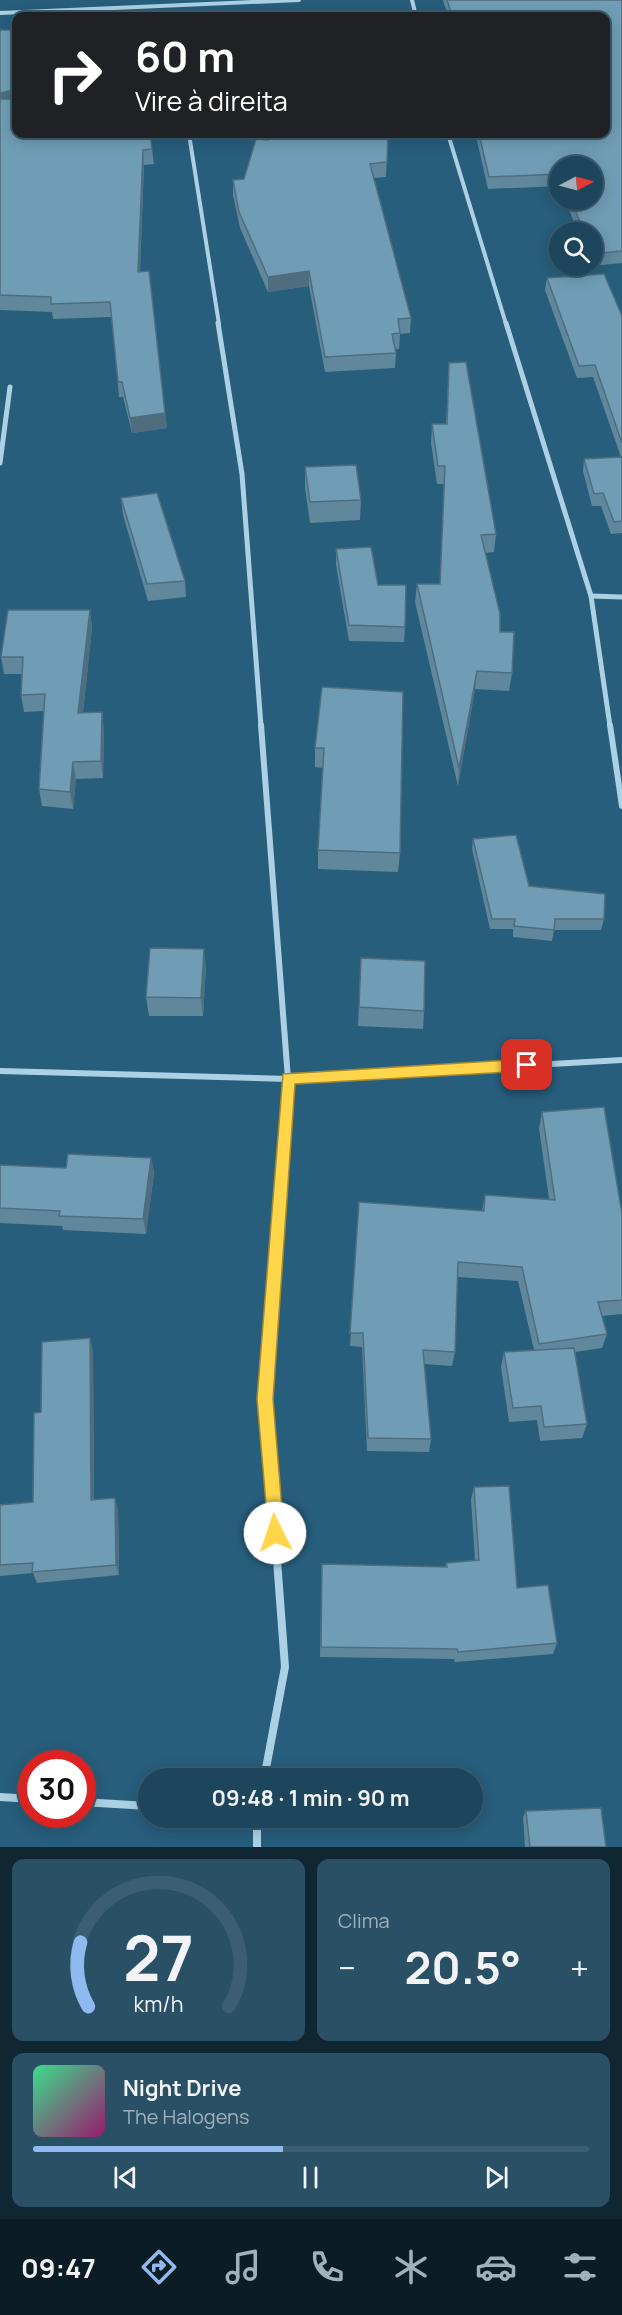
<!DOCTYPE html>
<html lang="pt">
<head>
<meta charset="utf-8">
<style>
	body { margin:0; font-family:Manrope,sans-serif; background:#2a5066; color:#f1f3f6; height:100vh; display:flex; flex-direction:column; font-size:22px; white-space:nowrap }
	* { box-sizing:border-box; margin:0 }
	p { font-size:20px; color:#a0b1bc }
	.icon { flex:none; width:33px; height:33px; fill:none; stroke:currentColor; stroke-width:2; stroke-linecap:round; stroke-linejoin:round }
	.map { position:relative; height:1847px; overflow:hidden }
	.sheet { display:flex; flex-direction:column; gap:12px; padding:12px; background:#102633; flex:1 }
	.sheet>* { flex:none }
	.hud { position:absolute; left:12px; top:12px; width:598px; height:126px; border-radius:12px; box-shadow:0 3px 15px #0003,0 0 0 2px #3b5e72; background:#202124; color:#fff; overflow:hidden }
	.needle { width:39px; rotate:84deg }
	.controls { position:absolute; left:549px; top:156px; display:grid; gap:12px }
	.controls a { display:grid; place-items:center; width:54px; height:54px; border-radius:50%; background:#1d465d; box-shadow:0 3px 15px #0003,0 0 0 2px #3b5e72; font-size:30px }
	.speed { position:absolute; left:18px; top:1750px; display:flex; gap:12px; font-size:30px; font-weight:700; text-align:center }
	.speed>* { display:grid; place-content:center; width:78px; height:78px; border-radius:50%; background:#1d465d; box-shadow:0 3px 15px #0003,0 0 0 2px #3b5e72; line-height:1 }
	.speed .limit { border:9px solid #d22; background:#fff; color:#111 }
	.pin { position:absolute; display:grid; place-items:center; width:51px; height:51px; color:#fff; margin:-26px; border-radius:12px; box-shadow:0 3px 9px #0006 }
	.me { position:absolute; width:66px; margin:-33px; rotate:356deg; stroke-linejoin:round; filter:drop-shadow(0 0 4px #0008) }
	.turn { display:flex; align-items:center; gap:21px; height:126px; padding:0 24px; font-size:27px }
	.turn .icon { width:78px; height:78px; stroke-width:2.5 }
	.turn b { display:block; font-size:42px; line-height:51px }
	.big { font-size:45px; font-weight:700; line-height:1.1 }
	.sheet .tile { flex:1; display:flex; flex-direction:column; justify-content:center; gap:9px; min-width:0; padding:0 21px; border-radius:12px; background:#2a5066 }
	.sheet .dial { align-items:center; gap:0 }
	.dial svg { height:156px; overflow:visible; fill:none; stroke:#3b5e72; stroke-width:7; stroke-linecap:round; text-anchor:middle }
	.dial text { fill:#f1f3f6; stroke:none }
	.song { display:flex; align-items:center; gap:18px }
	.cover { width:72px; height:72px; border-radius:9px; background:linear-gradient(135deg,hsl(150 70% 55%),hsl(320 70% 35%)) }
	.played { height:6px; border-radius:3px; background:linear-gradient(90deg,#90b9f0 45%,#3b5e72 45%) }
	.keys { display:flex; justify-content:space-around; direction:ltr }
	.heat { display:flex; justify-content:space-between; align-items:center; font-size:33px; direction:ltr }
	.sheet .tiles { flex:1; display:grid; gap:12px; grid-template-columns:1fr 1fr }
	.tile:last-child { grid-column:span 2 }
	.trip { position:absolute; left:138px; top:1768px; width:345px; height:60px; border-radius:30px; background:#1d465d; box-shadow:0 3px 15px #0003,0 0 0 2px #3b5e72; font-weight:700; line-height:60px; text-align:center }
	.tabs { display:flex; height:96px; justify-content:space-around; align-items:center; background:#0c1c25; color:#a0b1bc }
	.tabs .icon { width:42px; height:42px }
	.tabs .selected { color:#90b9f0 }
	.tabs b { font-size:27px; color:#f1f3f6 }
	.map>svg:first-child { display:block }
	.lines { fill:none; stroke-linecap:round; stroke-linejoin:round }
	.street-far3 { stroke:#acd1e4; stroke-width:4 }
	.street-far2 { stroke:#acd1e4; stroke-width:5 }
	.street-far1 { stroke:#acd1e4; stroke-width:6 }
	.street { stroke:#acd1e4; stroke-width:8 }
	.wall { fill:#60879c }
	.shaded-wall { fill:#4e6e7f }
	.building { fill:#709db5; stroke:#4e6e7f; stroke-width:1.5 }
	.route { fill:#ffd54a; stroke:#a68a30; stroke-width:1.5 }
</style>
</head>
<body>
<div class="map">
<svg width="622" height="1847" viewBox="0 0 622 1847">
	<rect width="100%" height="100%" fill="#275e7c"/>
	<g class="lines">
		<g class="street-far3">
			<path d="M 412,0 L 416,16"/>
			<path d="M 0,13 L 299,0"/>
			<path d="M 189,134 L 219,324"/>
			<path d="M 448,134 L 506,324"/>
		</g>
		<g class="street-far2">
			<path d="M 218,323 L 242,474 L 261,726"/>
			<path d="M 506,323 L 591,596 L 610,726"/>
			<path d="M 0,463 L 10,387"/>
			<path d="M 591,596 L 622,597"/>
		</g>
		<g class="street-far1">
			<path d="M 261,725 L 288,1079 L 277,1226"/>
			<path d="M 610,725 L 622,806"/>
			<path d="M 0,1071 L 288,1079 L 622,1060"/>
		</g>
		<g class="street">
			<path d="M 264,1779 L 285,1667 L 265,1399 L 278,1225"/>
			<path d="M 0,1797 L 32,1799"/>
			<path d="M 82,1802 L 148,1806"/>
			<path d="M 257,1818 L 257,1847"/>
		</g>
	</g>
	<g class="wall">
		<path d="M 443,0 L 622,0 L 622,263 L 591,266 L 592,266 L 592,232 L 578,232 L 565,200 L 592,200 L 560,166 L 560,186 L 488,189 L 476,136 L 469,136 L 468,134 L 606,134 L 606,16 L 448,16 Z"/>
		<path d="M 0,30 L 16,30 L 16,134 L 152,149 L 154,164 L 144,165 L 140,272 L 165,413 L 167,428 L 132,433 L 123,397 L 119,397 L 112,317 L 53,319 L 52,312 L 0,310 Z"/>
		<path d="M 388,134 L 386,177 L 374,178 L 411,318 L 410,333 L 400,334 L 399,349 L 395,349 L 396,353 L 395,368 L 325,372 L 309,286 L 268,292 L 240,228 L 233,195 L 233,180 L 244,179 L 268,140 Z"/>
		<path d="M 547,278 L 622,316 L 622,533 L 611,534 L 601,506 L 592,506 L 583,471 L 584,459 L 621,457 L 593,377 L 577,378 L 545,290 Z"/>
		<path d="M 449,363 L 496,534 L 494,552 L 485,553 L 500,632 L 512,673 L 509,691 L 475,689 L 458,786 L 415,602 L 417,584 L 440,584 L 444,484 L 437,484 L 431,443 L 432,424 L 446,424 Z"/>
		<path d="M 305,467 L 361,500 L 360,520 L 310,523 L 305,488 Z"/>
		<path d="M 121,498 L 185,581 L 186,597 L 148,601 L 123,515 Z"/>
		<path d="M 336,549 L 378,585 L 405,627 L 404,642 L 349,641 L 336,565 Z"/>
		<path d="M 90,610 L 92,628 L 83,712 L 104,729 L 103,778 L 76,779 L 73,809 L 42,806 L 39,789 L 44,711 L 24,712 L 21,695 L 22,674 L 4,674 L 1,657 Z"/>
		<path d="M 322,687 L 400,853 L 398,872 L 318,869 L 318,850 L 323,768 L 315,767 L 315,748 Z"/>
		<path d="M 473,839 L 529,886 L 604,919 L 601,930 L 554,930 L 552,941 L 513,937 L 513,929 L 490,929 L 472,849 Z"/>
		<path d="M 361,958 L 424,1011 L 423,1029 L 358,1026 Z"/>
		<path d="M 206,967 L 203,1016 L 149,1016 L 146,997 Z"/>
		<path d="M 542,1112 L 622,1214 L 622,1314 L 602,1316 L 607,1334 L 602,1348 L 575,1352 L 587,1424 L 582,1438 L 540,1441 L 537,1420 L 509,1422 L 501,1367 L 504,1352 L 534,1350 L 518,1281 L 457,1277 L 455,1352 L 452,1366 L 424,1364 L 431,1439 L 429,1452 L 367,1451 L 362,1347 L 350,1346 L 359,1202 L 482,1211 L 485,1195 L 549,1199 L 539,1128 Z"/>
		<path d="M 151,1158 L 154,1173 L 146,1234 L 63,1230 L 62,1226 L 0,1223 L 0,1165 L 66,1168 Z"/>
		<path d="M 90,1338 L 93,1351 L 94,1500 L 118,1510 L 119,1575 L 37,1583 L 33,1573 L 0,1576 L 0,1505 L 33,1502 L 41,1412 Z"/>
		<path d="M 474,1487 L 517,1588 L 557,1643 L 553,1654 L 455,1662 L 454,1659 L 320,1657 L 322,1564 L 445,1567 L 446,1563 L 475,1560 L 471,1499 Z"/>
		<path d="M 526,1811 L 606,1847 L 525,1847 L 523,1817 Z"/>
	</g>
	<g class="shaded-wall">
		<path d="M 14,90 L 16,105 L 0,108 L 0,93 Z"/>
		<path d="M 143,150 L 144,165 L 139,287 L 138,272 Z"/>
		<path d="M 309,271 L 309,286 L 268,292 L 268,277 Z"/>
		<path d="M 165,413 L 167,428 L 132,433 L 130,418 Z"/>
		<path d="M 90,610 L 92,628 L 81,730 L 78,713 Z"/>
		<path d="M 477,671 L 475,689 L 458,786 L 459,768 Z"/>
		<path d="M 102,712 L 104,729 L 103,778 L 101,761 Z"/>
		<path d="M 73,762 L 76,779 L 73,809 L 70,792 Z"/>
		<path d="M 204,949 L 206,967 L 203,1016 L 201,998 Z"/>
		<path d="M 151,1158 L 154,1173 L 146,1234 L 143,1219 Z"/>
		<path d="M 90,1338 L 93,1351 L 94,1511 L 91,1500 Z"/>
		<path d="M 115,1498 L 118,1510 L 119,1575 L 116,1565 Z"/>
	</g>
	<g class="building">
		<path d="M 447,0 L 622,0 L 622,251 L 593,254 L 592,232 L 584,232 L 571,200 L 592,200 L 592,166 L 560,166 L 560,174 L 489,177 L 479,134 L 606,134 L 606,16 L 452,16 Z"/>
		<path d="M 0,30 L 16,30 L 16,93 L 14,90 L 0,93 Z"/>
		<path d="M 16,97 L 16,134 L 150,134 L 152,149 L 143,150 L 138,272 L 149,271 L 165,413 L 130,418 L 122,382 L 118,382 L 110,302 L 51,304 L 51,297 L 0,295 L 0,99 L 15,99 Z"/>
		<path d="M 269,134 L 388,134 L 387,162 L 370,164 L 411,318 L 398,319 L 400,333 L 392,334 L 396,353 L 325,357 L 309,271 L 268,277 L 239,212 L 233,180 L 244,179 L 256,139 L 268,140 Z"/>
		<path d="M 604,274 L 622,316 L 622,443 L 595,365 L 579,366 L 547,278 Z"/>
		<path d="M 466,362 L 496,534 L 481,535 L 500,614 L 500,632 L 514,632 L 512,673 L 477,671 L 459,768 L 417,584 L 440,584 L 445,466 L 438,466 L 432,424 L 447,424 L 449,363 Z"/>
		<path d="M 622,457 L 622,521 L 614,522 L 603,493 L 594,494 L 584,459 Z"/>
		<path d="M 356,465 L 361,500 L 310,502 L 305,467 Z"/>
		<path d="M 157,493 L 185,581 L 147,584 L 121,498 Z"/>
		<path d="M 371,547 L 378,585 L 406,585 L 405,627 L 349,625 L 336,549 Z"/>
		<path d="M 8,610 L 90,610 L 78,713 L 102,712 L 101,761 L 73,762 L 70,792 L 39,789 L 45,694 L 21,695 L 23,657 L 1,657 Z"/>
		<path d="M 322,687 L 403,692 L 400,853 L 318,850 L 324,748 L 315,748 Z"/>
		<path d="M 516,835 L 529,886 L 605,894 L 604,919 L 555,919 L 554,930 L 514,926 L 515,919 L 492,919 L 473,839 Z"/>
		<path d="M 150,948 L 204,949 L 201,998 L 146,997 Z"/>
		<path d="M 361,958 L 425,961 L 424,1011 L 359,1007 Z"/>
		<path d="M 604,1107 L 622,1214 L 622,1300 L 598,1302 L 607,1334 L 539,1344 L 522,1267 L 458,1262 L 455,1352 L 423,1350 L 431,1439 L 368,1438 L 363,1333 L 350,1333 L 359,1202 L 484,1211 L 485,1195 L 555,1200 L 542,1112 Z"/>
		<path d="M 68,1154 L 151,1158 L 143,1219 L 59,1216 L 60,1211 L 0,1208 L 0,1165 L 66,1168 Z"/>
		<path d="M 90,1338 L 91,1500 L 115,1498 L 116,1565 L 32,1572 L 33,1563 L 0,1565 L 0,1505 L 33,1502 L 34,1413 L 41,1412 L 42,1342 Z"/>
		<path d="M 574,1348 L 587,1424 L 544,1427 L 541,1406 L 513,1408 L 504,1352 Z"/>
		<path d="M 509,1486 L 517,1588 L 548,1585 L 557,1643 L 458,1652 L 457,1649 L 321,1647 L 322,1564 L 447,1567 L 446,1563 L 479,1560 L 474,1487 Z"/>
		<path d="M 601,1808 L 606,1847 L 530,1847 L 526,1811 Z"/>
	</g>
	<path class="route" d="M 527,1059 L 534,1065 L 527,1071 L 295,1084 L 273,1399 L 284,1533 L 281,1539 L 275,1542 L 269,1539 L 257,1399 L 283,1074 Z"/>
</svg>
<div class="controls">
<a><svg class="needle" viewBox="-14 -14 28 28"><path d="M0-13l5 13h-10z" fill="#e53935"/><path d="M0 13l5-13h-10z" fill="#a0b1bc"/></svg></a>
<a><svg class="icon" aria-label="search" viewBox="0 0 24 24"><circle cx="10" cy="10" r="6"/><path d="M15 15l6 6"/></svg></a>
</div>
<div class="speed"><div class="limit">30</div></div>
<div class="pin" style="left:527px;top:1065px;background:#d93025"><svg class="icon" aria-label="arrive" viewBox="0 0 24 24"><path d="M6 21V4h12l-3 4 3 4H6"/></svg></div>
<svg class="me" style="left:275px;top:1533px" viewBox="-20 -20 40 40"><circle r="19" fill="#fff"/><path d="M0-13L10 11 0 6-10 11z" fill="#ffd54a"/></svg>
<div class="trip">09:48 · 1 min · 90 m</div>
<div class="hud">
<div class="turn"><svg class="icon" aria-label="right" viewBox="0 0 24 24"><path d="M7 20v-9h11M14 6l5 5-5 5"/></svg><div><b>60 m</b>Vire à direita</div></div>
</div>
</div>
<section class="sheet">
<div class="tiles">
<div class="tile dial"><svg viewBox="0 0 100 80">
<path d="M14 69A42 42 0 1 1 86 69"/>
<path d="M14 69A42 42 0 0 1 10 36" stroke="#90b9f0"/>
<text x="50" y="56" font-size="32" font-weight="700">27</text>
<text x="50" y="72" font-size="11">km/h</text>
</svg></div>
<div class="tile"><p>Clima</p>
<div class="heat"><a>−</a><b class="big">20.5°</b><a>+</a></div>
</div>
<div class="tile">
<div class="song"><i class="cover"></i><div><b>Night Drive</b><p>The Halogens</p></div></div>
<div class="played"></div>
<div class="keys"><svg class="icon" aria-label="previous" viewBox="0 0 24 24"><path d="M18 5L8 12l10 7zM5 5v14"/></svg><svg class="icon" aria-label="pause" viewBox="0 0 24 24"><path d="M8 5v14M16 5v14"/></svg><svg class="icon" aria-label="next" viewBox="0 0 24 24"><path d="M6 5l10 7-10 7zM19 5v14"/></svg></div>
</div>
</div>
</section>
<nav class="tabs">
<b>09:47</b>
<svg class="icon selected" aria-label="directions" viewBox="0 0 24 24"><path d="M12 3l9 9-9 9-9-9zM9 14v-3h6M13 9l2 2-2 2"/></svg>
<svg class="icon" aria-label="music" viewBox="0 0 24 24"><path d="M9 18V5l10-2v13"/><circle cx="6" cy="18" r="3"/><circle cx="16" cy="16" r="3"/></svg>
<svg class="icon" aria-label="phone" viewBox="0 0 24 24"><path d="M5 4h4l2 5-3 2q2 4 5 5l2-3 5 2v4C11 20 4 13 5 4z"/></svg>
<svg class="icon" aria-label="climate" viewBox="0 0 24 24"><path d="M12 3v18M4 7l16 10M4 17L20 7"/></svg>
<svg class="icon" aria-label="car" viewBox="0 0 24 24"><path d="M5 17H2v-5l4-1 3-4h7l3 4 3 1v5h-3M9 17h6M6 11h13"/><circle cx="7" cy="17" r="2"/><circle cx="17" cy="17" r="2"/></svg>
<svg class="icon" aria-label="filters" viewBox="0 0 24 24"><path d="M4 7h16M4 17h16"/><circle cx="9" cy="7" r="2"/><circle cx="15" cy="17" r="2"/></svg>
</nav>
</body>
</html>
